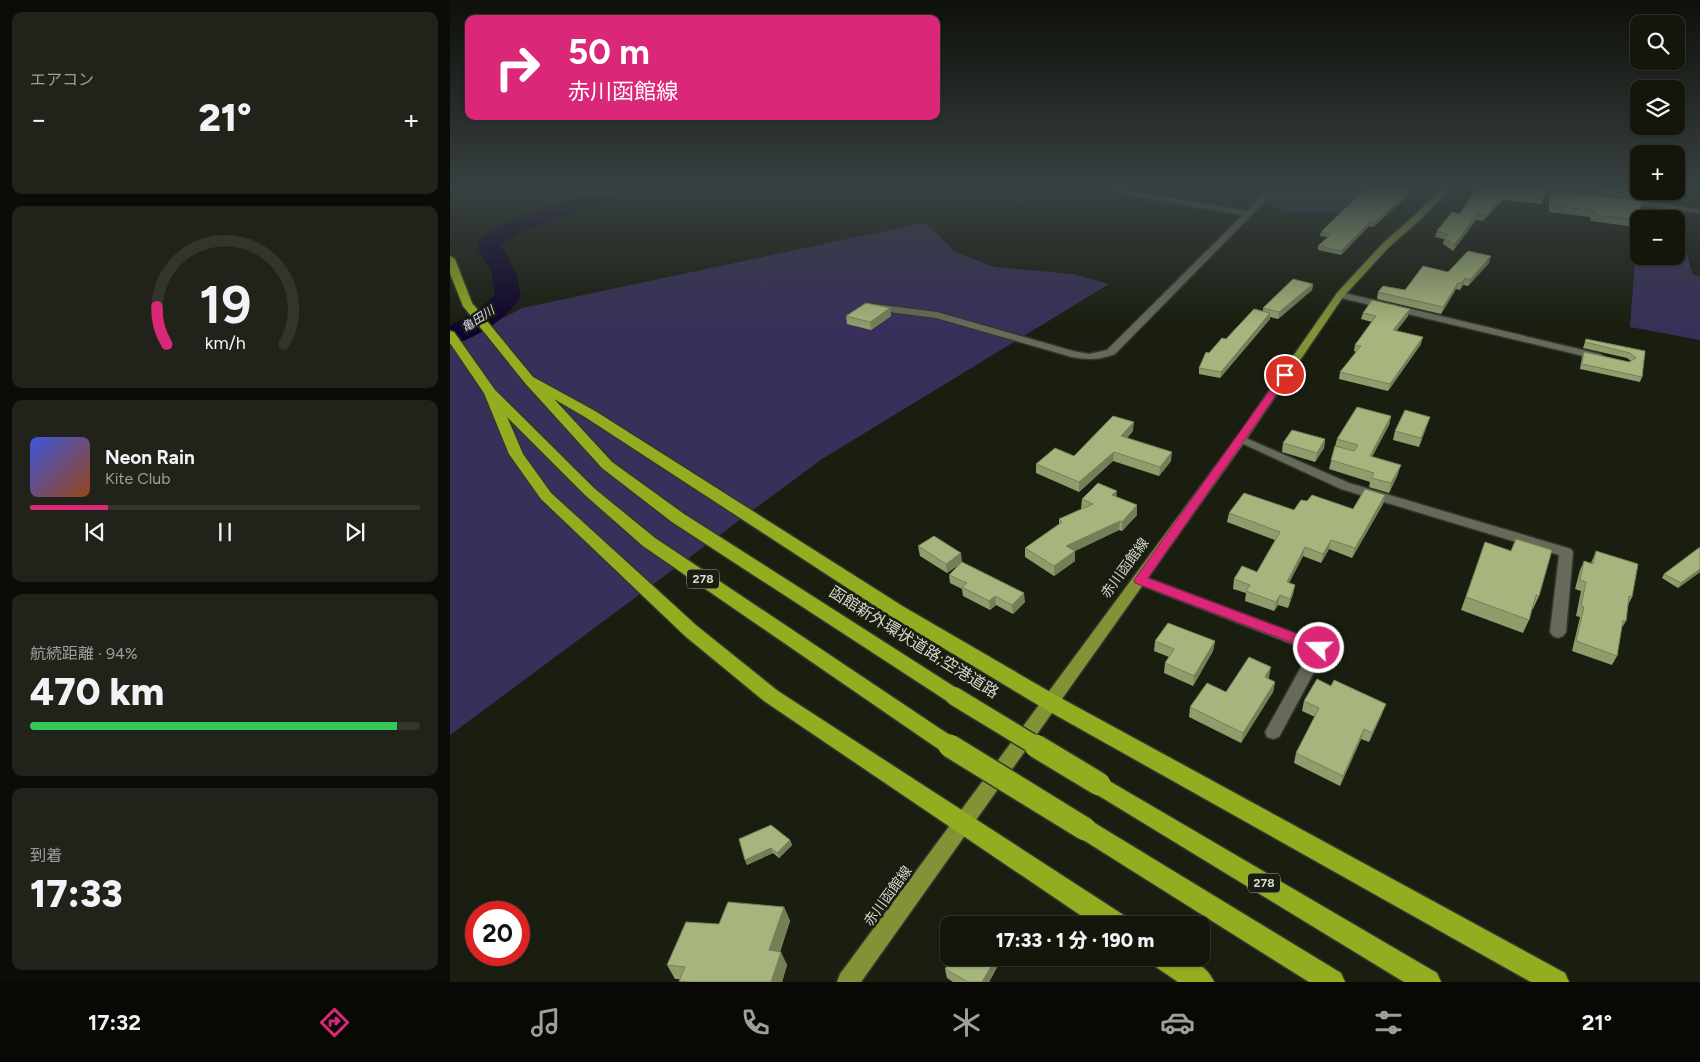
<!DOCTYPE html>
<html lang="ja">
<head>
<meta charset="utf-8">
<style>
	body { margin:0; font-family:Figtree,"Noto Sans JP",sans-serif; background:#21231a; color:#f1f3f6; height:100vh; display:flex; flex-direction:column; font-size:19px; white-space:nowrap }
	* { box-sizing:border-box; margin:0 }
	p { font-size:16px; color:#9d9f9d }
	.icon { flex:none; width:28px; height:28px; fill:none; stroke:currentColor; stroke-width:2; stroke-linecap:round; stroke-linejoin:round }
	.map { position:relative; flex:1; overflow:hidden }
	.drawer { display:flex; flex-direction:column; gap:12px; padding:12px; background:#0b0c07; width:450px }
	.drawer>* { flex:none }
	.banner { position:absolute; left:15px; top:15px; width:475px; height:105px; border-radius:10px; box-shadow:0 1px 4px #0004,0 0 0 1px #33352d; background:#db2777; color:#fff; overflow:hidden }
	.buttons { position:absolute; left:1180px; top:15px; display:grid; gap:10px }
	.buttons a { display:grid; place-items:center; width:55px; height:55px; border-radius:10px; background:#14160c; box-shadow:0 1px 4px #0004,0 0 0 1px #33352d; font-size:25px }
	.speed { position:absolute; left:15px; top:901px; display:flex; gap:10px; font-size:25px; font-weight:700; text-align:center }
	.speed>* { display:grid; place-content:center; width:65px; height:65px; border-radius:50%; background:#14160c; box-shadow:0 1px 4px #0004,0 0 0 1px #33352d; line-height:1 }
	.speed .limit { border:8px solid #d22; background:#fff; color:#111 }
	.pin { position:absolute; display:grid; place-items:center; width:42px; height:42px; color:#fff; margin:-21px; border:2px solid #fff; border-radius:50%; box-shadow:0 1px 5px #0007 }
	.me { position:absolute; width:55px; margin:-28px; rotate:291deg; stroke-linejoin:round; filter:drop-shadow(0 0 4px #0008) }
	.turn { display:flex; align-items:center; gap:18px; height:105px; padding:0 20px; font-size:22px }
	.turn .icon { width:65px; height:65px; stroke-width:2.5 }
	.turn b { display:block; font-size:35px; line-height:42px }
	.big { font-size:38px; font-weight:800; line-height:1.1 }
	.drawer .card { flex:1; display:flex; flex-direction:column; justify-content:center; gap:8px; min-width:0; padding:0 18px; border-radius:10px; background:#21231a }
	.drawer .dial { align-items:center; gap:0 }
	.dial svg { height:130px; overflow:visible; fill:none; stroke:#33352d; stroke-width:7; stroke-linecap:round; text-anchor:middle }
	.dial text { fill:#f1f3f6; stroke:none }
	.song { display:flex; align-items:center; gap:15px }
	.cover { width:60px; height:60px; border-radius:8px; background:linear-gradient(135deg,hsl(230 70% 55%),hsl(20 70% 35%)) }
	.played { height:5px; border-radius:2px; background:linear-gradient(90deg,#db2777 20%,#33352d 20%) }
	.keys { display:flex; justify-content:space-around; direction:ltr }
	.heat { display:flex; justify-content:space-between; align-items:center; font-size:28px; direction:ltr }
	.charge { height:8px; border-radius:4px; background:linear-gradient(90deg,#34c759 94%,#33352d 0) }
	.trip { position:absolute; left:490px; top:916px; width:270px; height:50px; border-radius:10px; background:#14160c; box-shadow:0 1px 4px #0004,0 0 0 1px #33352d; font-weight:800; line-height:50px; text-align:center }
	.tab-bar { display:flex; height:80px; justify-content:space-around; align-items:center; background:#080905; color:#9d9f9d }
	.tab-bar .icon { width:35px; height:35px }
	.tab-bar .selected { color:#db2777 }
	.tab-bar b { font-size:22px; color:#f1f3f6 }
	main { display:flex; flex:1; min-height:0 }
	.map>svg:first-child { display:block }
	.green { fill:#38305a }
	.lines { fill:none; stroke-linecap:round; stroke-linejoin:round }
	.river { fill:#10042c; fill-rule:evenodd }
	.minor-casing { stroke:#34362e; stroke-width:3 }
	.major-casing { stroke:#34362e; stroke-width:3 }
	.highway-casing { stroke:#34362e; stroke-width:3 }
	.minor { fill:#656a59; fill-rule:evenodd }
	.major { fill:#819237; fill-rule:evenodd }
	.highway { fill:#93ad20; fill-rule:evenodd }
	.highway-bridge-far1-casing { stroke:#34362e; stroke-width:21; stroke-linecap:butt }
	.highway-bridge-casing { stroke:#34362e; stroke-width:26; stroke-linecap:butt }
	.highway-bridge-far1 { stroke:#93ad20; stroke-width:18 }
	.highway-bridge { stroke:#93ad20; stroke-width:23 }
	.wall { fill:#8f9c6c }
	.shaded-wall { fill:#747f58 }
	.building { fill:#a6b57d; stroke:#747f58 }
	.route { fill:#db2777; stroke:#8e194d }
	.labels { text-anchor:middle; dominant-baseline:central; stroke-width:5; stroke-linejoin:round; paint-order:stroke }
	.far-water-label { font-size:12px; font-style:italic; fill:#d6d2f2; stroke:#1a1e10 }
	.shield { fill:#1a1e10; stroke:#9da096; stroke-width:1 }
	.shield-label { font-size:12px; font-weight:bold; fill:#d5d8cf }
	.street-label { font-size:14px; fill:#d5d8cf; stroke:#1a1e10 }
	.near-street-label { font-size:16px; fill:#d5d8cf; stroke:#1a1e10 }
</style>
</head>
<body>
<main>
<section class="drawer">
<div class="card"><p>エアコン</p>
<div class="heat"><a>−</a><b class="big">21°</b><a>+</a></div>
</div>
<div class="card dial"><svg viewBox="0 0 100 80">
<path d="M14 69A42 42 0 1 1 86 69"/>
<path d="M14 69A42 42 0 0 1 8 46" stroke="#db2777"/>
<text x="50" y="56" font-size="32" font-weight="700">19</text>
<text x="50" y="72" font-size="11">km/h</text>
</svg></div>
<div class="card">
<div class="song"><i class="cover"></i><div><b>Neon Rain</b><p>Kite Club</p></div></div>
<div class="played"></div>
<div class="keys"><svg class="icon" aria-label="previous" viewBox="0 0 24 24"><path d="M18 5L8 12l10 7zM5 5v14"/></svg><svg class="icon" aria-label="pause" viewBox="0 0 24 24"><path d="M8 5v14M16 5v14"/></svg><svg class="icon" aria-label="next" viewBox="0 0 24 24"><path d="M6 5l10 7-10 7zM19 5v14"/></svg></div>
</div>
<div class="card"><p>航続距離 · 94%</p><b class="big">470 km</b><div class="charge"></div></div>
<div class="card"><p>到着</p><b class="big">17:33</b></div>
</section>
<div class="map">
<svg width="1250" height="982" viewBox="0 0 1250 982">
	<rect width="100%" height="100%" fill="#1a1e10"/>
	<g class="green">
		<path d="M 809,189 L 945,189 L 905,214 L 834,211 L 822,205 L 809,191 Z"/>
		<path d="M 468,224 L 478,225 L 505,252 L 545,267 L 623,274 L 659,284 L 372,459 L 0,735 L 0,346 L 72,308 Z"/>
		<path d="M 1186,246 L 1189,246 L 1189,256 L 1226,256 L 1226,251 L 1237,253 L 1243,275 L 1250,276 L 1250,340 L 1180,327 Z"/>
	</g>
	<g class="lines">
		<path class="river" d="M 157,189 L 186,189 L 183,193 L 67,234 L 51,245 L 66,273 L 71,297 C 56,319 26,339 0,345 L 0,326 L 28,310 L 45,295 L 42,273 L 29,251 L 27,243 C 43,220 128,198 157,189 Z"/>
		<g class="minor-casing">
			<g id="minor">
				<path d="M 654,189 L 667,189 L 797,211 L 819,189 L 827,189 L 665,354 C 649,360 638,360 622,357 L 486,318 L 424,310 L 419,307 L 424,304 L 487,312 L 623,351 L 639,354 L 657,350 L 793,215 L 657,191 Z"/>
				<path d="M 1071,189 L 1116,192 L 1120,194 L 1116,196 L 1074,191 Z"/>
				<path d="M 1173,199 L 1250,209 L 1250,213 L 1176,203 L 1172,201 Z"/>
				<path d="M 890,292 L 1150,354 L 1155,357 L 1150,360 L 887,297 L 887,293 Z"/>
				<path d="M 791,436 L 899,483 L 1121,549 L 1123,552 L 1116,632 L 1113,636 L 1108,638 L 1103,636 L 1100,632 L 1109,555 L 891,489 L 787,441 L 785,439 Z"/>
				<path d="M 690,575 L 874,644 L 877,648 L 829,737 L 823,739 L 817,737 L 815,732 L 860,651 L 685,583 L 683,580 L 685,577 Z"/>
			</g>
		</g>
		<g class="major-casing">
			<path id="major" d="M 991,189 L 999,189 L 970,220 L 939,247 L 893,297 L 795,441 L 411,982 L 387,982 L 390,974 L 787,437 L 887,293 L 933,243 L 964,216 Z"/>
		</g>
		<g class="highway-casing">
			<g id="highway">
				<path d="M 0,256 L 5,259 L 22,303 L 83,377 L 145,411 L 454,607 L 607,696 L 1115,973 L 1119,982 L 1081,982 L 593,708 L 442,617 L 135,417 L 104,399 L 162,462 L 234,514 L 511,691 L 514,696 L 511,701 L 504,704 L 497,701 L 222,522 L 152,468 L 75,383 L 13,306 L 0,273 Z"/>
				<path d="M 0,331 L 4,332 L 45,390 L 145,489 L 205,538 L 495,732 L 498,738 L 495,744 L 488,747 L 481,744 L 193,546 L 135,495 L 57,417 L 73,454 L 101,493 L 247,626 L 328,691 L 675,916 L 678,925 L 645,925 L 314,701 L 235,636 L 91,499 L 59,454 L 34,393 L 0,343 Z"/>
				<path d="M 649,775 L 987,973 L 991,982 L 954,982 L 641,791 L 638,784 L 641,777 Z"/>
				<path d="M 635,819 L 643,822 L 891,973 L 895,982 L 859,982 L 627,836 L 624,829 L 627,822 Z"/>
				<path d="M 702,958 C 725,955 754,958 764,982 L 728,982 L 706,967 Z"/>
			</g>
		</g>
		<use href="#minor" class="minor"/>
		<use href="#major" class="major"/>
		<use href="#highway" class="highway"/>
		<g class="highway-bridge-far1-casing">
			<g id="highway-bridge-far1">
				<path d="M 504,696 L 588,747"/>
				<path d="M 488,738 L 502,747"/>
			</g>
		</g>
		<g class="highway-bridge-casing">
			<g id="highway-bridge">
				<path d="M 500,746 L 635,829"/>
				<path d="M 586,746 L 649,784"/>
			</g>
		</g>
		<use href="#highway-bridge-far1" class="highway-bridge-far1"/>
		<use href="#highway-bridge" class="highway-bridge"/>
	</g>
	<g class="wall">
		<path d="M 921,189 L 965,189 L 928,223 L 923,227 L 919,226 L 891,255 L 868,250 L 868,246 L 878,237 L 870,236 L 871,232 Z"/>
		<path d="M 1026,189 L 1095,190 L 1091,204 L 1053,200 L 1033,221 L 1026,220 L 1003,251 L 993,244 L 994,239 L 985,237 L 987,231 L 1010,214 Z"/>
		<path d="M 1113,189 L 1189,189 L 1193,197 L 1192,200 L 1113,190 Z"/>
		<path d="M 1102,190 L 1188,220 L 1185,227 L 1141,221 L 1140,217 L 1099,212 L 1099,196 Z"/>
		<path d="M 1039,263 L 1018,286 L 1013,285 L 1010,290 L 1006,289 L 991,314 L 927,299 L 928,292 L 955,290 L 998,272 Z"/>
		<path d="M 863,284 L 862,290 L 828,319 L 820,317 L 820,319 L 770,378 L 749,374 L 749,368 L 759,353 L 813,311 L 813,308 Z"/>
		<path d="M 440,308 L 441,316 L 421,330 L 397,324 L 396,316 Z"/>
		<path d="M 913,313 L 958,316 L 946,331 L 971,344 L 938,391 L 889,379 L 890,372 L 906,352 L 904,351 L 905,345 L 922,322 L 911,319 Z"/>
		<path d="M 1136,339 L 1195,351 L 1192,377 L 1190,382 L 1130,369 L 1132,357 L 1134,352 L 1179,362 L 1181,361 L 1177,358 L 1133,348 Z"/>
		<path d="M 941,416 L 939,425 L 922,457 L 948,474 L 939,493 L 919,487 L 920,482 L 879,469 L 887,439 Z"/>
		<path d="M 980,417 L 969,447 L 943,440 L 945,431 Z"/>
		<path d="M 683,431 L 677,438 L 721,461 L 709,476 L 663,461 L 629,492 L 586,473 L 586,464 L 624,456 Z"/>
		<path d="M 875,439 L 874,448 L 865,462 L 832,452 L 833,443 Z"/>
		<path d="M 935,495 L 933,504 L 902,558 L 879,549 L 871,563 L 853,556 L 839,583 L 845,585 L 843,594 L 838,608 L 828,605 L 824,611 L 795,601 L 796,593 L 783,589 L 784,579 L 807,572 L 825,540 L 777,522 L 779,513 L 844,510 L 857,501 L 903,509 Z"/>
		<path d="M 666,497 L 687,505 L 687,515 L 672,531 L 669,530 L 625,551 L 625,561 L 604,576 L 575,557 L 575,548 L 609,525 L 609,519 L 631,509 L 632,499 Z"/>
		<path d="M 1066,539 L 1089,596 L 1083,609 L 1082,608 L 1079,620 L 1073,633 L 1011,610 L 1035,542 L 1061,551 Z"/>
		<path d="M 468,546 L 512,562 L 575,602 L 563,614 L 546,605 L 540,610 L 513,596 L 512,589 L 500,583 L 499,575 L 509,565 L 497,573 L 470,556 Z"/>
		<path d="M 1146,551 L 1182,597 L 1178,605 L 1176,621 L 1171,629 L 1167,656 L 1162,665 L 1122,651 L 1130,617 L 1126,616 L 1131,591 L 1125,589 L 1130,570 L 1134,561 L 1141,563 Z"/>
		<path d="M 1250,572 L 1228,588 L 1212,578 L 1214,574 Z"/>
		<path d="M 705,641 L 765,641 L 763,651 L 743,686 L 714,673 L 715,663 L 719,657 L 704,651 Z"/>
		<path d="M 819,677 L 818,679 L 825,682 L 823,692 L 791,743 L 739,717 L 740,707 L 776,692 Z"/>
		<path d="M 854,701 L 932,714 L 919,742 L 911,739 L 890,786 L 844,763 L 846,753 L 865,717 L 852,711 Z"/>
		<path d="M 340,840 L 342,845 L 329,858 L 323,853 L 297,865 L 295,860 Z"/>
		<path d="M 334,907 L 340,921 L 330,952 L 337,965 L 332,982 L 230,982 L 229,981 L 230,979 L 225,979 L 217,965 L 269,924 Z"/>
		<path d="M 552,958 L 539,982 L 503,982 L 497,978 L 495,969 Z"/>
	</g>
	<g class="shaded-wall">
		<path d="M 962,189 L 965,189 L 923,227 L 924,223 Z"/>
		<path d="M 1055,194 L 1053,200 L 1033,221 L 1035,216 Z"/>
		<path d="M 1028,214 L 1026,220 L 1003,251 L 1004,245 Z"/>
		<path d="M 920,222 L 919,226 L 891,255 L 891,251 Z"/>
		<path d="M 1041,256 L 1039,263 L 1018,286 L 1020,280 Z"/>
		<path d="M 1015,278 L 1013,285 L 1010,290 L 1012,283 Z"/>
		<path d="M 1008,283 L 1006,289 L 991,314 L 993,307 Z"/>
		<path d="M 863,284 L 862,290 L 828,319 L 829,312 Z"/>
		<path d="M 440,308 L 441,316 L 421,330 L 420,322 Z"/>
		<path d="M 960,309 L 958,316 L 942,337 L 943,330 Z"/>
		<path d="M 820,313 L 820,319 L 770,378 L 771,372 Z"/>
		<path d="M 973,337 L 971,344 L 938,391 L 940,384 Z"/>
		<path d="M 941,416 L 939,425 L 917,465 L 920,456 Z"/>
		<path d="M 980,417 L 977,425 L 969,447 L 971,438 Z"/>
		<path d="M 684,422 L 683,431 L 671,445 L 671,436 Z"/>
		<path d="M 875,439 L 874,448 L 865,462 L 867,453 Z"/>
		<path d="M 664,452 L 663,461 L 629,492 L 629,482 Z"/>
		<path d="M 722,452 L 721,461 L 709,476 L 710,467 Z"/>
		<path d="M 951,465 L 948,474 L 939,493 L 941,483 Z"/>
		<path d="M 667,491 L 666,500 L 662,495 Z"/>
		<path d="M 935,495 L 933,504 L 902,558 L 905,548 Z"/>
		<path d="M 687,505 L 687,515 L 672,531 L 672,522 Z"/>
		<path d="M 670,521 L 669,530 L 616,555 L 616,546 Z"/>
		<path d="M 881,540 L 879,549 L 871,563 L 873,554 Z"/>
		<path d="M 855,547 L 853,556 L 835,591 L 837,582 Z"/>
		<path d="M 625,551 L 625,561 L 604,576 L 604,566 Z"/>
		<path d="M 511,553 L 512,562 L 497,573 L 496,564 Z"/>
		<path d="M 1250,569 L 1250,572 L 1228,588 L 1231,583 Z"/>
		<path d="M 845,585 L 843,594 L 838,608 L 840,599 Z"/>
		<path d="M 574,593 L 575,602 L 563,614 L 562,605 Z"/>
		<path d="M 830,595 L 828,605 L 824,611 L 826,602 Z"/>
		<path d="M 545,596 L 546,605 L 540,610 L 539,601 Z"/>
		<path d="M 765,641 L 763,651 L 743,686 L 744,676 Z"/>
		<path d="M 821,667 L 819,677 L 813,687 L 815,677 Z"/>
		<path d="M 825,682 L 823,692 L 791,743 L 793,733 Z"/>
		<path d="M 936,704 L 932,714 L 919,742 L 922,733 Z"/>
		<path d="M 914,729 L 911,739 L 890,786 L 893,776 Z"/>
		<path d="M 340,840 L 342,845 L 329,858 L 327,853 Z"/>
		<path d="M 321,848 L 323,853 L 297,865 L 295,860 Z"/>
		<path d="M 334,907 L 340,921 L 325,964 L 319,950 Z"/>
		<path d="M 331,952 L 337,965 L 332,982 L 321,982 Z"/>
		<path d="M 546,958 L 552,958 L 539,982 L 532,982 Z"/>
	</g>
	<g class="building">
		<path d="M 921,189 L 962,189 L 924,223 L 920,222 L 891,251 L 868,246 L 881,234 L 871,232 L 913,191 L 917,192 Z"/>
		<path d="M 1026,189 L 1083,189 L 1095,190 L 1093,199 L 1055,194 L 1035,216 L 1028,214 L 1004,245 L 995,238 L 998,234 L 987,231 L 1002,212 L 1010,214 Z"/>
		<path d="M 1127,189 L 1189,189 L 1189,191 L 1195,191 L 1193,197 Z"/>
		<path d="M 1102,190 L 1192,201 L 1188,220 L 1144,215 L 1143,211 L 1101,205 Z"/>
		<path d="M 1018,251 L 1041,256 L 1020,280 L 1015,278 L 1012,283 L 1008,283 L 993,307 L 928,292 L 933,286 L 955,290 L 973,266 L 998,272 Z"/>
		<path d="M 843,279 L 863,284 L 829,312 L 813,308 Z"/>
		<path d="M 922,300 L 960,309 L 943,330 L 973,337 L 940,384 L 890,372 L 911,346 L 905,345 L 926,316 L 913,313 Z"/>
		<path d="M 416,303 L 440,308 L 420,322 L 396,316 Z"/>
		<path d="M 804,309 L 820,313 L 771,372 L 749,368 L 756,352 L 759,353 L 772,338 L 776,339 Z"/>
		<path d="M 1136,339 L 1195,351 L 1192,377 L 1132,364 L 1134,352 L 1179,362 L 1186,358 L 1180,353 L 1135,342 Z"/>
		<path d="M 907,407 L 941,416 L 920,456 L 951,465 L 941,483 L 921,478 L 924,473 L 881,460 L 885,446 L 904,451 L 908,445 L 887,439 Z"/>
		<path d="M 955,410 L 980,417 L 971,438 L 945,431 Z"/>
		<path d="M 663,416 L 684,422 L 671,436 L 722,452 L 710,467 L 664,452 L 629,482 L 586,464 L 605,448 L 624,456 Z"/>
		<path d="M 842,430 L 875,439 L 867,453 L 833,443 Z"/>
		<path d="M 648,483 L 667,491 L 662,495 L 687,505 L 672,522 L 670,521 L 616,546 L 625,551 L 604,566 L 575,548 L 612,522 L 609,519 L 643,504 L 632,499 Z"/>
		<path d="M 915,489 L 935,495 L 905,548 L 881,540 L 873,554 L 855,547 L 837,582 L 845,585 L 840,599 L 830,595 L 826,602 L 796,591 L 800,585 L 784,579 L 792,566 L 807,572 L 830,532 L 779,513 L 794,493 L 844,510 L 851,500 L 857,501 L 862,495 L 903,509 Z"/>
		<path d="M 484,536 L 511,553 L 496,564 L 468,546 Z"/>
		<path d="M 1066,539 L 1102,550 L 1089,596 L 1086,595 L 1079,620 L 1016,597 L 1035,542 L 1061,551 Z"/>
		<path d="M 1250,547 L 1250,569 L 1231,583 L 1214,574 Z"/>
		<path d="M 1146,551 L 1188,564 L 1182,597 L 1179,596 L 1176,621 L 1173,620 L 1167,656 L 1126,641 L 1134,607 L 1131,606 L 1136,582 L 1130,580 L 1134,561 L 1143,564 Z"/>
		<path d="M 512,562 L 574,593 L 562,605 L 545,596 L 539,601 L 512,587 L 517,583 L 499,575 Z"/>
		<path d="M 718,623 L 765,641 L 744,676 L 715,663 L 724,649 L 705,641 Z"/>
		<path d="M 799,657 L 821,667 L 815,677 L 825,682 L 793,733 L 740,707 L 757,683 L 776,692 Z"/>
		<path d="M 867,679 L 881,686 L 884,680 L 936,704 L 922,733 L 914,729 L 893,776 L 846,753 L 869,708 L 854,701 Z"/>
		<path d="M 321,825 L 340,840 L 327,853 L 321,848 L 295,860 L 289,839 Z"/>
		<path d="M 278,902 L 334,907 L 319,950 L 331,952 L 321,982 L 240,982 L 229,981 L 235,967 L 217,965 L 236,922 L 269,924 Z"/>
		<path d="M 525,919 L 536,925 L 521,925 Z"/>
		<path d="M 502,958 L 546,958 L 532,982 L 518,982 L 495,969 Z"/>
	</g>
	<linearGradient id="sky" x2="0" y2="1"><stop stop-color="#0e1009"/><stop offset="0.58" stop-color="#384142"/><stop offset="1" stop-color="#384142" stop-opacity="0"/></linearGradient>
	<rect width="1250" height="326" fill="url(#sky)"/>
	<path class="route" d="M 835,372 L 840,375 L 698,578 L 874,644 L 876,648 L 874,651 L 869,653 L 685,583 L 684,580 L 832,373 Z"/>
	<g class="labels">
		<g class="far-water-label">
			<text transform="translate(28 319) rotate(-33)">亀田川</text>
		</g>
		<g class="shield">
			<rect x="237" y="569.5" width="32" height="19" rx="4"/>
			<rect x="798" y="873.5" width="32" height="19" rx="4"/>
		</g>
		<g class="shield-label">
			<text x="253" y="579">278</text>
			<text x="814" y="883">278</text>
		</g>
		<g class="street-label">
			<text transform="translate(675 568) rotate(-54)">赤川函館線</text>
			<text transform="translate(438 896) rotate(-54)">赤川函館線</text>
		</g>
		<g class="near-street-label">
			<text transform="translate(464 642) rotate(32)">函館新外環状道路;空港道路</text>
		</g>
	</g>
</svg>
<div class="buttons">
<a><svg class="icon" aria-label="search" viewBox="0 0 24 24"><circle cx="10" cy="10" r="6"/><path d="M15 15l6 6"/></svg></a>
<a><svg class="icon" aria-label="layers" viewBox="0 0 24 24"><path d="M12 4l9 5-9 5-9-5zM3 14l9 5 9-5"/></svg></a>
<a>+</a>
<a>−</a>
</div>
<div class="speed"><div class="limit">20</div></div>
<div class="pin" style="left:835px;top:375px;background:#d93025"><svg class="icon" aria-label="arrive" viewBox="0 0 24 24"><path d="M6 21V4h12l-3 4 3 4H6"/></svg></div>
<svg class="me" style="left:869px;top:648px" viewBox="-20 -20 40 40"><circle r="17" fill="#db2777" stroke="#fff" stroke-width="3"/><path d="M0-11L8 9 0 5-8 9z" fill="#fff"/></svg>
<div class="trip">17:33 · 1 分 · 190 m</div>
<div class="banner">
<div class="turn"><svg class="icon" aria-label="right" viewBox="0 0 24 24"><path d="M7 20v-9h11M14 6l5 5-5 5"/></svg><div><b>50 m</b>赤川函館線</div></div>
</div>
</div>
</main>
<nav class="tab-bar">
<b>17:32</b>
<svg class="icon selected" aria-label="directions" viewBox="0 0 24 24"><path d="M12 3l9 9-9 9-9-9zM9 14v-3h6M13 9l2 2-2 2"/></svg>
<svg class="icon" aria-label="music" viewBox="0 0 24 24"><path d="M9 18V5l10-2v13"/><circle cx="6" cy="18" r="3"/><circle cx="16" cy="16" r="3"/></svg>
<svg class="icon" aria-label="phone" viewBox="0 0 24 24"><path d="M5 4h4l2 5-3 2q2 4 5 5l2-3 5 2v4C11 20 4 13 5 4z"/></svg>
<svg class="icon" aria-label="climate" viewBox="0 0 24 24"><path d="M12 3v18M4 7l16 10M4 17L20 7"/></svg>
<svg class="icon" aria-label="car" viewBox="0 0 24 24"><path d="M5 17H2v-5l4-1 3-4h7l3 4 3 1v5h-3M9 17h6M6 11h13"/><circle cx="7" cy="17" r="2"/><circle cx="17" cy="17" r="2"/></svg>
<svg class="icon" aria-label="filters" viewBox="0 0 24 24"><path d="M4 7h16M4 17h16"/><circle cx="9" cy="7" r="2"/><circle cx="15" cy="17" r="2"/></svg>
<b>21°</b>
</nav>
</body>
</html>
